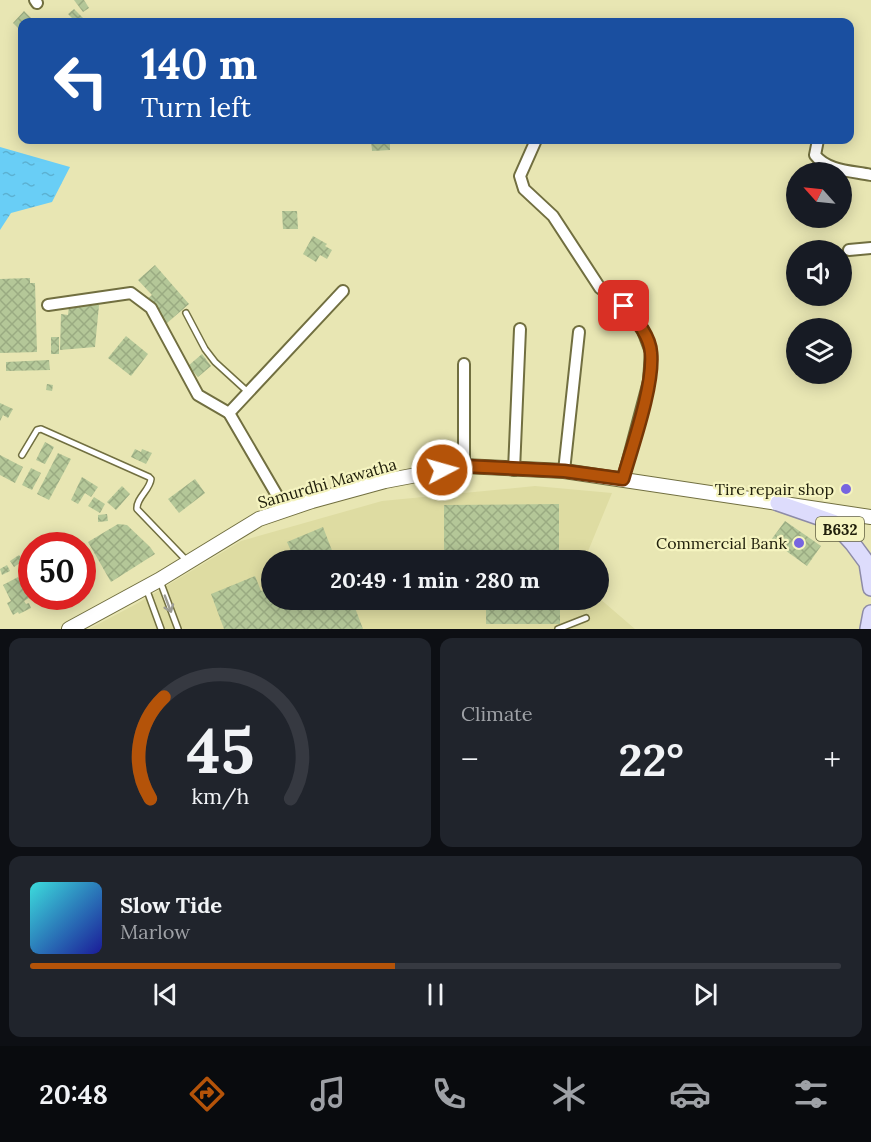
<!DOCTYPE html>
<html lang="en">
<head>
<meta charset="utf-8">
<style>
	body { margin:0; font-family:Lora,serif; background:#20242c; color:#f1f3f6; height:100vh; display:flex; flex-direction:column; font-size:22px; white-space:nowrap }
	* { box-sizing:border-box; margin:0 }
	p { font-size:20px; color:#9ea1a6 }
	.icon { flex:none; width:33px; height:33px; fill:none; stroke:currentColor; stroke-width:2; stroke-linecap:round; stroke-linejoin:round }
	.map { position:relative; height:629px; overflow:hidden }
	.details { display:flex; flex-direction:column; gap:9px; padding:9px; background:#0d0f14; flex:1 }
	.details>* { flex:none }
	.banner { position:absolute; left:18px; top:18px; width:836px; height:126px; border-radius:12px; box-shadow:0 3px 15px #0003; background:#1a4fa0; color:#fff; overflow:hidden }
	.needle { width:39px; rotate:297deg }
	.fabs { position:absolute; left:786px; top:162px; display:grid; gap:12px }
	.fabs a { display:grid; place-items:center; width:66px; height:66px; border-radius:50%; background:#171b24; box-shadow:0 3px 15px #0003; font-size:30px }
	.speed { position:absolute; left:18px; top:532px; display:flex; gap:12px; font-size:30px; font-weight:700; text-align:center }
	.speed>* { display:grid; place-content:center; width:78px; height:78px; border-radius:50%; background:#171b24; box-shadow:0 3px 15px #0003; line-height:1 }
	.speed .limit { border:9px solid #d22; background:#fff; color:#111 }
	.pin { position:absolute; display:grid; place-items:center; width:51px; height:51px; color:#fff; margin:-26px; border-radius:12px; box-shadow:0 3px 9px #0006 }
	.me { position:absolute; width:66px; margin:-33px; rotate:84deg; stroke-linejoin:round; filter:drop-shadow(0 0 4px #0008) }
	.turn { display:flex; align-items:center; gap:21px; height:126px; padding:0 24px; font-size:27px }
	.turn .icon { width:78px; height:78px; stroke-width:2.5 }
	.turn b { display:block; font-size:42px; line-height:51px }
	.big { font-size:45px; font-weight:700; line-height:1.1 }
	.details .widget { flex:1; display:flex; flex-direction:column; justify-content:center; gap:9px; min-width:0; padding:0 21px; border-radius:12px; background:#20242c }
	.details .dial { align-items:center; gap:0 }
	.dial svg { height:156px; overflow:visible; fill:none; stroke:#363941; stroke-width:7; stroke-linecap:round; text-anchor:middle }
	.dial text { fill:#f1f3f6; stroke:none }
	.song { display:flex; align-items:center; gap:18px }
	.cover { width:72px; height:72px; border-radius:9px; background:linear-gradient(135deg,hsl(180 70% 55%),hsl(240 70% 35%)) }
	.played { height:6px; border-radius:3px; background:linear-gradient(90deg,#b45309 45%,#363941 45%) }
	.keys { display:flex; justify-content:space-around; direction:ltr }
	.heat { display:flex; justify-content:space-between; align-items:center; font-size:33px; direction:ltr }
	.details .tiles { flex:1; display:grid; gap:9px; grid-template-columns:1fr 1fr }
	.widget:last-child { grid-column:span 2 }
	.trip { position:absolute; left:261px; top:550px; width:348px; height:60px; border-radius:30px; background:#171b24; box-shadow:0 3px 15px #0003; font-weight:700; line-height:60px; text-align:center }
	.tab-bar { display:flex; height:96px; justify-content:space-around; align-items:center; background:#090b0e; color:#9ea1a6 }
	.tab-bar .icon { width:42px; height:42px }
	.tab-bar .active { color:#b45309 }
	.tab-bar b { font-size:27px; color:#f1f3f6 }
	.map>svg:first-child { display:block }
	.built { fill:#dedca2 }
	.water { fill:url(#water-ripples) }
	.building { fill:url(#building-cross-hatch) }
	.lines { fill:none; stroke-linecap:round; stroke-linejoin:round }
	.lane-casing { stroke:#716f40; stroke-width:8 }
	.street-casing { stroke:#716f40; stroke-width:14 }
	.secondary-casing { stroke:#716f40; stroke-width:16 }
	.primary-casing { stroke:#8d8ba7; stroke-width:18 }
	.lane { stroke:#fff; stroke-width:5 }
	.street { stroke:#fff; stroke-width:10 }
	.secondary { stroke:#fff; stroke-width:14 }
	.primary { stroke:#dddcfc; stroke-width:15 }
	.oneway { stroke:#9b9b92 }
	.route-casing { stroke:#753606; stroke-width:15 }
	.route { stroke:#b45309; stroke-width:10 }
	.poi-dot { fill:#7765e0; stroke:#f5f4c0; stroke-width:2 }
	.labels { text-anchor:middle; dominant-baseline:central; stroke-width:4.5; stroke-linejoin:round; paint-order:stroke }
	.shield { fill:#f5f4c0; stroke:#616042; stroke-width:1.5 }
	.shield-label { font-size:15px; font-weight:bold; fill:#21200c }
	.street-label { font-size:16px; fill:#21200c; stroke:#f5f4c0 }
	.poi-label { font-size:16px; fill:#21200c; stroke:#f5f4c0; text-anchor:end }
</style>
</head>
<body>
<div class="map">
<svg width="871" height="629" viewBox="0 0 871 629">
	<defs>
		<pattern id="water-ripples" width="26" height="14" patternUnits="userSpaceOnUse" patternTransform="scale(1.5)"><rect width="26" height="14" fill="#69cef6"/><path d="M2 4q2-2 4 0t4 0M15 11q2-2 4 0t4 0" fill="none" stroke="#5bb1d2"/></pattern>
		<pattern id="building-cross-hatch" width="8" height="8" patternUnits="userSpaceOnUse" patternTransform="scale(1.5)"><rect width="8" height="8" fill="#b4c798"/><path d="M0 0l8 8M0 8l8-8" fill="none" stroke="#9aab82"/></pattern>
	</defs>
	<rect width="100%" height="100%" fill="#e8e6b3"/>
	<path class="built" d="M 535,486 L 612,493 L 584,561 L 272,561 L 272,600 L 598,600 L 599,598 L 635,629 L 89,629 L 138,603 L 241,541 L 382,501 Z"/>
	<path class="water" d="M 0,147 L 70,167 L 52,202 L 11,213 L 0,230 Z"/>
	<g class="building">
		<path d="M 74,0 L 84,0 L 89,8 L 83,12 Z"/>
		<path d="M 74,9 L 85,20 L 82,22 L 76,22 L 68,14 Z"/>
		<path d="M 24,11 L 35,22 L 22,22 L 22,32 L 13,23 Z"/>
		<path d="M 371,140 L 390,140 L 390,150 L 372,151 Z"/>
		<path d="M 282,211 L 297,211 L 298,229 L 283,229 Z"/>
		<path d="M 313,236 L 327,244 L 325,246 L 332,250 L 327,259 L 320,255 L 316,262 L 303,254 Z"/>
		<path d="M 155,265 L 189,304 L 167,323 L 147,299 L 152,295 L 138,280 Z"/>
		<path d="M 30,278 L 30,283 L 35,283 L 37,352 L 0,353 L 0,279 Z"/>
		<path d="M 69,305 L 99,305 L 95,347 L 60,350 L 61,314 L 68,315 Z"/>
		<path d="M 126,336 L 148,354 L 131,376 L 108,358 Z"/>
		<rect x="51" y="337" width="8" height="17"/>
		<path d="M 202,354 L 211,366 L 198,377 L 188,366 Z"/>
		<path d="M 49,360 L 50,370 L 6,371 L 6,362 Z"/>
		<path d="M 47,384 L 53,385 L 52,391 L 46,390 Z"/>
		<path d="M 0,403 L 13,409 L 8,418 L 3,415 L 0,421 Z"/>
		<path d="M 45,442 L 54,447 L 45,464 L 36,460 Z"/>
		<path d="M 135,449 L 141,452 L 142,449 L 152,453 L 146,464 L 131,457 Z"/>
		<path d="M 58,453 L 71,459 L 49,500 L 37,494 Z"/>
		<path d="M 0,455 L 23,467 L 15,483 L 0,475 Z"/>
		<path d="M 31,468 L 41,473 L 32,490 L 22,485 Z"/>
		<path d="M 82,477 L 98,487 L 91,497 L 85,493 L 78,504 L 71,500 Z"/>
		<path d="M 195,479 L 205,493 L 179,513 L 168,499 Z"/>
		<path d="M 122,486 L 130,494 L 116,510 L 107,502 Z"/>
		<path d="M 94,497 L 105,504 L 100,513 L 88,506 Z"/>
		<path d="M 559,504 L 559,561 L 444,561 L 444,505 Z"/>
		<path d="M 107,514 L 108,521 L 98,522 L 98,515 Z"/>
		<path d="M 785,521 L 821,546 L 807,566 L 771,540 Z"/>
		<path d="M 118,524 L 127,525 L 150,547 L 155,554 L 111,582 L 88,542 Z"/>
		<path d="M 323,527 L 336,561 L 287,561 L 294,558 L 287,542 Z"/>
		<path d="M 19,555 L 23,561 L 14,567 L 10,561 Z"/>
		<path d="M 7,565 L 10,571 L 2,575 L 0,569 Z"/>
		<path d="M 272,567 L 272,586 L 271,586 L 265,570 Z"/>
		<path d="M 255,576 L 261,591 L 272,587 L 272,600 L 352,600 L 363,629 L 224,629 L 211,594 Z"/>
		<path d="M 18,577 L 29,598 L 24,601 L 26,604 L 29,603 L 31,608 L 19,614 L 18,612 L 13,615 L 7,603 L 11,601 L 3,585 Z"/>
		<rect x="486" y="600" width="74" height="24"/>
	</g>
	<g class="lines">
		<g class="lane-casing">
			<g id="lane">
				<path d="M 186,313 L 205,349 L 215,362 L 249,393"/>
				<path d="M 22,455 L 37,430 L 41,429 L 149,477 L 151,479 C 150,490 136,498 137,509 L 187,561"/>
				<path d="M 160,581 L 178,629"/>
				<path d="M 146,588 L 161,629"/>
				<path d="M 558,629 L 586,618"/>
			</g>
		</g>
		<g class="street-casing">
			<g id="street">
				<path d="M 35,0 L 37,3"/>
				<path d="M 536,140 L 520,176 L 524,189 L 553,216 L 600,288 L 624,306 L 642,328 L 651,352 L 649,381 L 623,479"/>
				<path d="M 818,140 L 815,155 C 827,171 852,171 871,175"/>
				<path d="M 849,250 L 871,248"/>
				<path d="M 48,305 L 131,293 L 151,308 L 198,395 L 229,413 L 285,509"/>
				<path d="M 464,364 L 464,466"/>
				<path d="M 229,413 L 343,291"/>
				<path d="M 514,470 L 520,329"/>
				<path d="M 564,471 L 579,332"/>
			</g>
		</g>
		<g class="secondary-casing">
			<path id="secondary" d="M 69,629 L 159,580 L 259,519 L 312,501 L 385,481 L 464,466 L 564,471 L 871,517"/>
		</g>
		<g class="primary-casing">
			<g id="primary">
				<path d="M 778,503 L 833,522 L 853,544 L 867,563 L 871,588"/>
				<path d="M 868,629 L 871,613"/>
			</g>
		</g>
		<use href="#lane" class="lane"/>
		<use href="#street" class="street"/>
		<use href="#secondary" class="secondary"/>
		<use href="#primary" class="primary"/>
	</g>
	<defs><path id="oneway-shaft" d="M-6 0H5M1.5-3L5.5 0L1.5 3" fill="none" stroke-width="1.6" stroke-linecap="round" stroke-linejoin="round" transform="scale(1.5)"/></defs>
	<use class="oneway" href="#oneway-shaft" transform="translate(168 604) rotate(69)"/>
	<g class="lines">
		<g class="route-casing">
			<path id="route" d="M 442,470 L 464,466 L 564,471 L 623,479 C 632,447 654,386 651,353 C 650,335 635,319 624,306"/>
		</g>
		<use href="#route" class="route"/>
	</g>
	<g class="poi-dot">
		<circle cx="846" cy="489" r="6"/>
		<circle cx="799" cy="543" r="6"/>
	</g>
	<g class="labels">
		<rect class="shield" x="816" y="517" width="48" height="24" rx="4.5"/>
		<g class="shield-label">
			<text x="840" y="529">B632</text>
		</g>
		<g class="street-label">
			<text transform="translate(327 483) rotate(-16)">Samurdhi Mawatha</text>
		</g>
		<g class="poi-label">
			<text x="834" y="489">Tire repair shop</text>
			<text x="787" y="543">Commercial Bank</text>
		</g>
	</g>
</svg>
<div class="fabs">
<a><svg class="needle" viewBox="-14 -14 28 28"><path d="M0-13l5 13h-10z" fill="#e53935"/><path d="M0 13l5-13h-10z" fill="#9ea1a6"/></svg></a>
<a><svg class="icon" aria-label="sound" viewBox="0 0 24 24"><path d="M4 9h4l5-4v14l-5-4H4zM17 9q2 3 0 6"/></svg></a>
<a><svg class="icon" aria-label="layers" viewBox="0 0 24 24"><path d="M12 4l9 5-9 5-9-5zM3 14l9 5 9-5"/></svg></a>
</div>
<div class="speed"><div class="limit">50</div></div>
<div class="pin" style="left:624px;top:306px;background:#d93025"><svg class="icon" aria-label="arrive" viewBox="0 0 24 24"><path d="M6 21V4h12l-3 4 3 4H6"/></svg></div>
<svg class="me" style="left:442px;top:470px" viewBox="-20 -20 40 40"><circle r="17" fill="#b45309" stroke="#fff" stroke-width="3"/><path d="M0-11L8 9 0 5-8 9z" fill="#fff"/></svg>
<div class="trip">20:49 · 1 min · 280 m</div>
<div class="banner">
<div class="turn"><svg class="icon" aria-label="left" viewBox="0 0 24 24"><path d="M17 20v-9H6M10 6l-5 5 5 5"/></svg><div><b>140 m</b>Turn left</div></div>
</div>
</div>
<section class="details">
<div class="tiles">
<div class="widget dial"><svg viewBox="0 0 100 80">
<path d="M14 69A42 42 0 1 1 86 69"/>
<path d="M14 69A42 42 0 0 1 21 17" stroke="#b45309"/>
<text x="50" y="56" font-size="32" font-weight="700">45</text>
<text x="50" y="72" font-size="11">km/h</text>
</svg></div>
<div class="widget"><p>Climate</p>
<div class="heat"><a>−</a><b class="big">22°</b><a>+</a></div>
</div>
<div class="widget">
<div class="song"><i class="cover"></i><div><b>Slow Tide</b><p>Marlow</p></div></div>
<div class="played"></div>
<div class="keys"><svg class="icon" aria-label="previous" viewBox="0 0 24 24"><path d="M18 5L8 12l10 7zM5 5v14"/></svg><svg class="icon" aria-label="pause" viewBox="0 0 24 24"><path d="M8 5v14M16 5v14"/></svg><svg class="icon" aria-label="next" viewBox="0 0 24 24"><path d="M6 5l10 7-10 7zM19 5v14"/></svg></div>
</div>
</div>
</section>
<nav class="tab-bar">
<b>20:48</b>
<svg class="icon active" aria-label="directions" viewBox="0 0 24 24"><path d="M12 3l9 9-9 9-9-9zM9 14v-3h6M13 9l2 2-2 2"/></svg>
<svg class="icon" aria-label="music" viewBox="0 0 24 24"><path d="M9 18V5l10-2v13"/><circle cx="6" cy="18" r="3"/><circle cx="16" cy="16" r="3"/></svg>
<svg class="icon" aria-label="phone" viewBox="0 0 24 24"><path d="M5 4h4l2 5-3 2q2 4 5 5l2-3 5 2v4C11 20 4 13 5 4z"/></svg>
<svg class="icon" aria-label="climate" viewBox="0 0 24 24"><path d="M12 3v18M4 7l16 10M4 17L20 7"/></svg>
<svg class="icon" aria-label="car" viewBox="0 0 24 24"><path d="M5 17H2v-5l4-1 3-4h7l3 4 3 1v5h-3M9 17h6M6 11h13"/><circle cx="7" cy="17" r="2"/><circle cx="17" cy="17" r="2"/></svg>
<svg class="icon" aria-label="filters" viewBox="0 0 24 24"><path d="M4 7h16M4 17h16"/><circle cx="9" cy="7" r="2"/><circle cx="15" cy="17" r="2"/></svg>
</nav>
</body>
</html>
